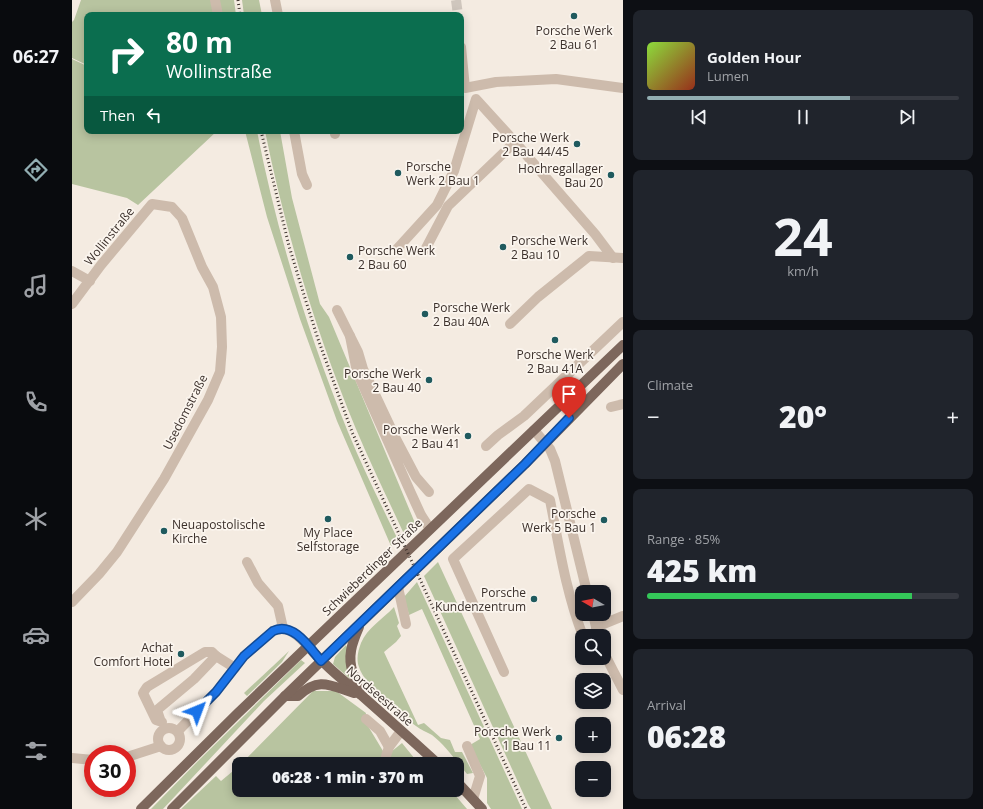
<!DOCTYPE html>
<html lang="en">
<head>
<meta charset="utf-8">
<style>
	body { margin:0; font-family:"Open Sans",sans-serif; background:#20242c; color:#f1f3f6; height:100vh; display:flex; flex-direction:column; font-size:15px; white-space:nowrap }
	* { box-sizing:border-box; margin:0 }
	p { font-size:13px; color:#9ea1a6 }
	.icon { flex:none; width:22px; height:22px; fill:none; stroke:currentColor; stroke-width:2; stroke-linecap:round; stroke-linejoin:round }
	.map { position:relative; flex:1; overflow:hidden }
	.panel { display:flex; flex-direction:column; gap:10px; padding:10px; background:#0d0f14; width:360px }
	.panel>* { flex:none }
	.guide { position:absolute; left:12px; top:12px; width:380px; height:122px; border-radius:8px; box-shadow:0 2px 10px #0003; background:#0b6e4f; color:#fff; overflow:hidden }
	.needle { width:26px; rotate:279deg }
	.tools { position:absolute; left:503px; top:585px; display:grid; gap:8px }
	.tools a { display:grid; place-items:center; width:36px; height:36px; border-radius:8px; background:#171b24; box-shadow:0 2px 10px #0003; font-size:20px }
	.speed { position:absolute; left:12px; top:745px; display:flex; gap:8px; font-size:20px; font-weight:700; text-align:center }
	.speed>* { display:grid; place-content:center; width:52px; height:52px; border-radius:50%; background:#171b24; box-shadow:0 2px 10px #0003; line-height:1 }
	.speed .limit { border:6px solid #d22; background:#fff; color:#111 }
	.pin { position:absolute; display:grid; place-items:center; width:34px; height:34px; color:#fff; margin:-41px -17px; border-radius:50% 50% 50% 0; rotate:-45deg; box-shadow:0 0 4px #0007 }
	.pin .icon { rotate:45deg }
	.me { position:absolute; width:44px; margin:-22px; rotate:44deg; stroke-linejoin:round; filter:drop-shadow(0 0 3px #0008) }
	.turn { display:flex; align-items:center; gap:14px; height:84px; padding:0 16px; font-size:18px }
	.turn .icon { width:52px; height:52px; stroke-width:2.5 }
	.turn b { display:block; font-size:28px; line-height:34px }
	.then { display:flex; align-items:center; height:38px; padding:0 16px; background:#0003; gap:8px; font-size:15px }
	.big { font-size:30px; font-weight:800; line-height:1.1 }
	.panel .widget { flex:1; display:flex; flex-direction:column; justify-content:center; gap:6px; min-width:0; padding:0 14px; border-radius:8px; background:#20242c }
	.panel .dial { align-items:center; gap:0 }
	.dial b { font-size:52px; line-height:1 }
	.song { display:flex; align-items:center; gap:12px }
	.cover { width:48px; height:48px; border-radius:6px; background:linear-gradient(135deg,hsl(90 70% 55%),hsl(10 70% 35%)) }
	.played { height:4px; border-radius:2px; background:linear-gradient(90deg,#92aeb2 65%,#363941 65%) }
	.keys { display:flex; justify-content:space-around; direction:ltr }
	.heat { display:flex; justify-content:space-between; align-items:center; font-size:22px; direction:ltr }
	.charge { height:6px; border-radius:3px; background:linear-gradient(90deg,#34c759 85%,#363941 0) }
	.trip { position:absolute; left:160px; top:757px; width:232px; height:40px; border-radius:8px; background:#171b24; box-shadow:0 2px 10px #0003; font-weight:800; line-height:40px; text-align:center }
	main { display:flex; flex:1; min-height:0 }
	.tabs { display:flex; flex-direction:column; width:72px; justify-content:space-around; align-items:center; background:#090b0e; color:#9ea1a6 }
	.tabs .icon { width:28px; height:28px }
	.tabs .active { color:#92aeb2 }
	.tabs b { font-size:18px; color:#f1f3f6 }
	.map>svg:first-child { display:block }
	.green { fill:#b8c4a0 }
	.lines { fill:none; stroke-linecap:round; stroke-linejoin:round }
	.minor-tunnel { stroke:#cfc6bd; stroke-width:10; stroke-dasharray:10 5; stroke-linecap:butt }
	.minor { stroke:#cdbbac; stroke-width:10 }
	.major { stroke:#7d675c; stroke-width:10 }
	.rail { stroke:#3b302b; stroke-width:3; stroke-dasharray:1 3; stroke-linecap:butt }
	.route-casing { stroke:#114b97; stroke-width:10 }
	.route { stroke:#1a73e8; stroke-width:7 }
	.poi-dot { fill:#1f5a5e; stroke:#fbf5ee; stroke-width:1.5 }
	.labels { text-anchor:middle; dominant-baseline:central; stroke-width:3.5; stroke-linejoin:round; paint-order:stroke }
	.poi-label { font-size:12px; fill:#3b302b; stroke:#fbf5ee; text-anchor:end }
	.street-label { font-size:12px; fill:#3b302b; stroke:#fbf5ee }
</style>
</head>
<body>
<main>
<nav class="tabs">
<b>06:27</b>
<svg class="icon active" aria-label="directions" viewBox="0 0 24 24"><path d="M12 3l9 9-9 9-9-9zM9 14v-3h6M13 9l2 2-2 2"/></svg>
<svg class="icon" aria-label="music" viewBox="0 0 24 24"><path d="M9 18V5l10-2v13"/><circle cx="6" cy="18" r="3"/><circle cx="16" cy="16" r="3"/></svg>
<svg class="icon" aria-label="phone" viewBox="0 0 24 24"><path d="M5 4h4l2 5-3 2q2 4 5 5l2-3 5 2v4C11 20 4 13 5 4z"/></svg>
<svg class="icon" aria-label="climate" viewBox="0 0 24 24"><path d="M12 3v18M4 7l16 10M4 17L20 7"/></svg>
<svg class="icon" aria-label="car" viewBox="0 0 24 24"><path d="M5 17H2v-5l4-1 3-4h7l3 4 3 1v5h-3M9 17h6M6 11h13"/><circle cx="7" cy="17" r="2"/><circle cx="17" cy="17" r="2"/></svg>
<svg class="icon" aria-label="filters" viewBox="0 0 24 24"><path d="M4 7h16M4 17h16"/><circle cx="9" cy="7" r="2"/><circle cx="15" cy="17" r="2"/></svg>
</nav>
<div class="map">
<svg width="551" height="809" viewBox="0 0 551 809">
	<rect width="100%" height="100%" fill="#f4ebe1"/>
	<g class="green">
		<path d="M 9,0 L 140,0 L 143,15 L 15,15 L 15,65 L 0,58 L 0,22 L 2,20 Z"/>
		<path d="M 147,0 L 162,0 L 164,15 L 150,15 Z"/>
		<path d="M 170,0 L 187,0 L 190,15 L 172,15 Z"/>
		<path d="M 0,59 L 15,66 L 15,131 L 145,131 L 66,205 L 55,198 L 0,184 Z"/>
		<path d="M 173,131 L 185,131 C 205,234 237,336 276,432 C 291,469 309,504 326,540 L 319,546 L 265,421 L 228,319 L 195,217 Z"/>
		<path d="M 193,131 L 208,131 L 220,198 L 248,304 L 257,317 L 343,523 L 332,534 C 316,499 299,465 284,429 C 245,335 213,231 193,131 Z"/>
		<path d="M 366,562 L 480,809 L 459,809 L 456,804 L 352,576 Z"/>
		<path d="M 345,582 L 450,809 L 419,809 L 415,803 L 415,778 L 398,745 L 408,739 L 350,609 L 337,615 L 332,597 Z"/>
		<path d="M 322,607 L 327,623 L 325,626 L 329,636 L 324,642 L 312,652 L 346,725 L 352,723 L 369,738 L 378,740 L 383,752 L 390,752 L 401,773 L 395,774 C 384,761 374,746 360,735 C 355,732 349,730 344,726 C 329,715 292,685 287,667 C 284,659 286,651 289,643 C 295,628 311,619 322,607 Z"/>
		<path d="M 274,645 L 275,647 L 279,677 L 278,679 L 261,664 L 263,657 Z"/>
		<path d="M 217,651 L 210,662 L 175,696 L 172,693 Z"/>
		<path d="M 229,660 L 233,663 L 192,701 L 91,809 L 79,809 L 126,761 Z"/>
		<path d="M 241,691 L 264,691 L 294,713 L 293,721 L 314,756 L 330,743 L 347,764 L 169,764 Z"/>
		<path d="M 167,766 L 167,790 L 377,790 L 383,795 L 395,809 L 109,809 L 144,776 L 149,781 Z"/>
	</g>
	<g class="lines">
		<path class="minor-tunnel" d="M 384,0 L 386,15"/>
		<g class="minor">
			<path d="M 143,0 L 146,15"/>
			<path d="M 203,0 L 206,15"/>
			<path d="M 389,47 L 393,88 L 424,82 L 484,79 L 551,88"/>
			<path d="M 222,131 L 230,174 L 235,185"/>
			<path d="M 263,134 L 263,131"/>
			<path d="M 324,250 L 365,205 L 382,171 L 404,99 L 443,142"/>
			<path d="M 353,250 L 376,206 L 443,142 L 523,234 L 541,258"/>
			<path d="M 0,271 L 18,281"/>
			<path d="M 0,304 L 29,265 L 80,204 L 100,207 L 110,218 L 130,267 L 141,287 L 149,317 L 150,347 L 148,372 L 136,400 L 92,479 L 45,552 L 27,574 L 0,602"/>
			<path d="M 265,310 L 278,336"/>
			<path d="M 438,324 L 466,297 L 517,256 L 551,258"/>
			<path d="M 539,407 L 551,404"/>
			<path d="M 462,430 L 478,449 L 483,461 L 515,592"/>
			<path d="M 414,446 L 426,435 L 452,416 L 551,322"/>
			<path d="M 357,492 L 344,477 L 323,437 L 291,369 L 286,352 L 278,336 L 285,372 L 338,491 L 349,515 L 358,529"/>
			<path d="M 175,562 L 186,583 L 206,606 L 211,628"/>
			<path d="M 326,587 L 334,624"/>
			<path d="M 521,614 L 526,636"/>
			<path d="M 524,627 L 551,616"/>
			<path d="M 532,653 L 551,690"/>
			<path d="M 432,672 L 381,559 L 457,489 L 478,500 C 487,546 494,593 511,636"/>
			<path d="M 88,719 L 85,710 L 122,679 L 144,656 L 163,668"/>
			<path d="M 294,719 L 308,731 L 317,747"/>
			<path d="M 90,722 L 84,720 L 71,693 L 75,687 L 133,652 L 140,652 L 144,656"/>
			<circle cx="97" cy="739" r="11"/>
			<path d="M 106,731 L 144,692 L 172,656 L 201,631 C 216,624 226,636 236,646"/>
			<path d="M 395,746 L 408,776 L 401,799"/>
			<path d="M 314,756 L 317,747 L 329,731"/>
			<path d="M 55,757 L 89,746"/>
			<path d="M 0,758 L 21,760"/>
		</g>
		<g class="major">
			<path d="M 287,627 C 280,643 275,657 281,673 C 284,682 286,685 288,694"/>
			<path d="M 236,646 C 252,665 269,679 288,694 C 314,717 340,740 366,764"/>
			<path d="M 213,696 L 226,696 C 247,677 257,685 282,693"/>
			<path d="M 385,782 L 410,809"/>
			<path d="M 69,809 L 166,713 L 551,345"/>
			<path d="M 100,809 L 213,696 L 453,464 L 551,364"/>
		</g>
		<g class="rail">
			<path d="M 166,0 L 168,15"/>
			<path d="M 189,131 L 217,246 L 232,295 L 246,339 L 280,432 L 454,809"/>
		</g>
	</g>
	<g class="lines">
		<g class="route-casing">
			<path id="route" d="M 125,711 L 144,692 L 172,656 L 201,631 C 221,621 238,648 249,661 L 453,464 L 497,418"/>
		</g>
		<use href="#route" class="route"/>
	</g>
	<g class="poi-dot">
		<circle cx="502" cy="16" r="4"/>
		<circle cx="505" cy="144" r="4"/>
		<circle cx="326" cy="173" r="4"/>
		<circle cx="539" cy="175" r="4"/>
		<circle cx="431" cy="247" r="4"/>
		<circle cx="278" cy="257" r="4"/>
		<circle cx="353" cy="314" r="4"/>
		<circle cx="483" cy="340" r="4"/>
		<circle cx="357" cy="380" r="4"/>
		<circle cx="396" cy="436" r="4"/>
		<circle cx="256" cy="519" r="4"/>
		<circle cx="532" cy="520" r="4"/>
		<circle cx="92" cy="531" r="4"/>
		<circle cx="462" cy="599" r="4"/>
		<circle cx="109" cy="654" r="4"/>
		<circle cx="487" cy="738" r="4"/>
	</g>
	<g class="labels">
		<g class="poi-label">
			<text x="502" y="30" text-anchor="middle">Porsche Werk<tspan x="502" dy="14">2 Bau 61</tspan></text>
			<text x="497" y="137">Porsche Werk<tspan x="497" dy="14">2 Bau 44/45</tspan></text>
			<text x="334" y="166" text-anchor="start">Porsche<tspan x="334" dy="14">Werk 2 Bau 1</tspan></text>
			<text x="531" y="168">Hochregallager<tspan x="531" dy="14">Bau 20</tspan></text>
			<text x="439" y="240" text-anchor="start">Porsche Werk<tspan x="439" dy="14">2 Bau 10</tspan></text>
			<text x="286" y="250" text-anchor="start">Porsche Werk<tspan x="286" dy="14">2 Bau 60</tspan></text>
			<text x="361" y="307" text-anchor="start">Porsche Werk<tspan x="361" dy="14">2 Bau 40A</tspan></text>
			<text x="483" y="354" text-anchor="middle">Porsche Werk<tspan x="483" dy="14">2 Bau 41A</tspan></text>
			<text x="349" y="373">Porsche Werk<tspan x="349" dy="14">2 Bau 40</tspan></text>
			<text x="388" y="429">Porsche Werk<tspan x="388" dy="14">2 Bau 41</tspan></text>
			<text x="524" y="513">Porsche<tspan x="524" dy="14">Werk 5 Bau 1</tspan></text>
			<text x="100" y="524" text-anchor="start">Neuapostolische<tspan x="100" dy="14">Kirche</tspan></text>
			<text x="256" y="532" text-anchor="middle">My Place<tspan x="256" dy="14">Selfstorage</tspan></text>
			<text x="454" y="592">Porsche<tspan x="454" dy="14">Kundenzentrum</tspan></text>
			<text x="101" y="647">Achat<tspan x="101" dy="14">Comfort Hotel</tspan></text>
			<text x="479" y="731">Porsche Werk<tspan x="479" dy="14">1 Bau 11</tspan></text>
		</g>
		<g class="street-label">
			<text transform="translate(37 236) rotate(-51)">Wollinstraße</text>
			<text transform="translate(113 412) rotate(-63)">Usedomstraße</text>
			<text transform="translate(300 567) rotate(-44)">Schwieberdinger Straße</text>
			<text transform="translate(308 696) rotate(41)">Nordseestraße</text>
		</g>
	</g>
</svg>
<div class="tools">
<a><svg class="needle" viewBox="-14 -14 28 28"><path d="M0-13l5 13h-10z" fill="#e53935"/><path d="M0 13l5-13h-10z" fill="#9ea1a6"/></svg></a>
<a><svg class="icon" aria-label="search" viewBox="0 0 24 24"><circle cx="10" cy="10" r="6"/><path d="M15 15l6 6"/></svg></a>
<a><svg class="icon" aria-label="layers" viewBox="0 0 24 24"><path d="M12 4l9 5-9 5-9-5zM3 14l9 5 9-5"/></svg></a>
<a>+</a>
<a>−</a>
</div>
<div class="speed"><div class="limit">30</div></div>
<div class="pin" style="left:497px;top:418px;background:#d93025"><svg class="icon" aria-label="arrive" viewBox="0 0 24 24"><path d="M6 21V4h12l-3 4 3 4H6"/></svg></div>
<svg class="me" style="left:125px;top:711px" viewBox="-20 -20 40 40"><path d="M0-17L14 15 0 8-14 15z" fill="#1a73e8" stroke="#fff" stroke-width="4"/></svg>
<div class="trip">06:28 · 1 min · 370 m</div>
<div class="guide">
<div class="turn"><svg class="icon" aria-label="right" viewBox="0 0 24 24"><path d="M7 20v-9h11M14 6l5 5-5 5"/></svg><div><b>80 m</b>Wollinstraße</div></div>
<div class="then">Then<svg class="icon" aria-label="left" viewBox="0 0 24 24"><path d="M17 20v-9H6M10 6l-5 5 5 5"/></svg></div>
</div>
</div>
<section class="panel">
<div class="widget">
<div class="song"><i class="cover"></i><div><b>Golden Hour</b><p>Lumen</p></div></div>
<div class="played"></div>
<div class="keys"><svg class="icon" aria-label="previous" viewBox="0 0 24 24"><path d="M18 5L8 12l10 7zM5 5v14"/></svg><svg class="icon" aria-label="pause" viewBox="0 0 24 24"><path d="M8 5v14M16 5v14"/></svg><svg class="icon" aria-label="next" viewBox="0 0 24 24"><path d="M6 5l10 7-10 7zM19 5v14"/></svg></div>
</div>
<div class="widget dial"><b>24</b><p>km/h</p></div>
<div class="widget"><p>Climate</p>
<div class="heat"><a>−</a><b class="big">20°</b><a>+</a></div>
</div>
<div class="widget"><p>Range · 85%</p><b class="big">425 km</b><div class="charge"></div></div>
<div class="widget"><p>Arrival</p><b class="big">06:28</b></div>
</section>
</main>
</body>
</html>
